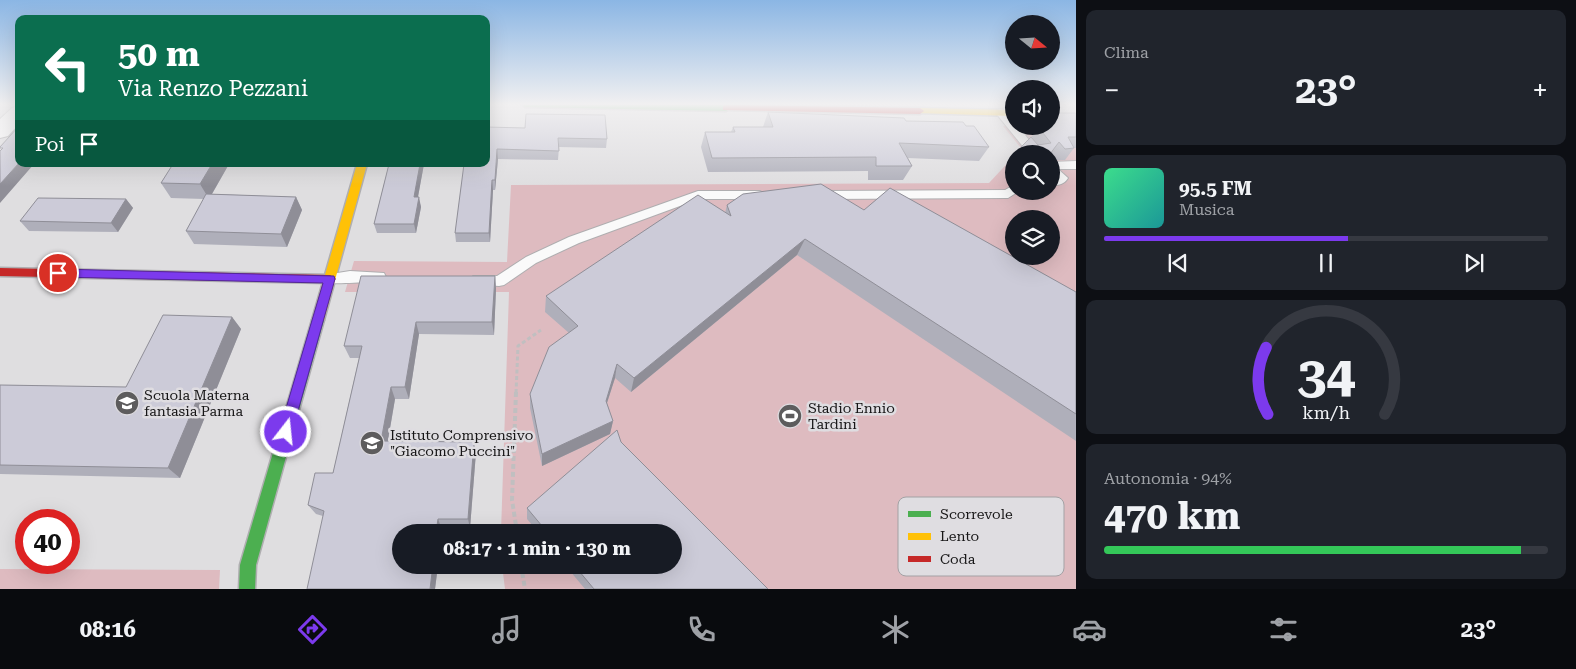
<!DOCTYPE html>
<html lang="it">
<head>
<meta charset="utf-8">
<style>
	body { margin:0; font-family:"Roboto Serif",serif; background:#20242c; color:#f1f3f6; height:100vh; display:flex; flex-direction:column; font-size:19px; white-space:nowrap }
	* { box-sizing:border-box; margin:0 }
	p { font-size:16px; color:#9ea1a6 }
	.icon { flex:none; width:28px; height:28px; fill:none; stroke:currentColor; stroke-width:2; stroke-linecap:round; stroke-linejoin:round }
	.map { position:relative; flex:1; overflow:hidden }
	.sheet { display:flex; flex-direction:column; gap:10px; padding:10px; background:#0d0f14; width:500px }
	.sheet>* { flex:none }
	.banner { position:absolute; left:15px; top:15px; width:475px; height:152px; border-radius:10px; box-shadow:0 5px 20px #0002; background:#0b6e4f; color:#fff; overflow:hidden }
	.needle { width:32px; rotate:108deg }
	.buttons { position:absolute; left:1005px; top:15px; display:grid; gap:10px }
	.buttons a { display:grid; place-items:center; width:55px; height:55px; border-radius:50%; background:#171b24; box-shadow:0 5px 20px #0002; font-size:25px }
	.speed { position:absolute; left:15px; top:509px; display:flex; gap:10px; font-size:25px; font-weight:700; text-align:center }
	.speed>* { display:grid; place-content:center; width:65px; height:65px; border-radius:50%; background:#171b24; box-shadow:0 5px 20px #0002; line-height:1 }
	.speed .limit { border:8px solid #d22; background:#fff; color:#111 }
	.pin { position:absolute; display:grid; place-items:center; width:42px; height:42px; color:#fff; margin:-21px; border:2px solid #fff; border-radius:50%; box-shadow:0 1px 5px #0007 }
	.me { position:absolute; width:55px; margin:-28px; rotate:16deg; stroke-linejoin:round; filter:drop-shadow(0 0 4px #0008) }
	.turn { display:flex; align-items:center; gap:18px; height:105px; padding:0 20px; font-size:22px }
	.turn .icon { width:65px; height:65px; stroke-width:2.5 }
	.turn b { display:block; font-size:35px; line-height:42px }
	.then { display:flex; align-items:center; height:48px; padding:0 20px; background:#0003; gap:10px; font-size:19px }
	.big { font-size:38px; font-weight:700; line-height:1.1 }
	.sheet .widget { flex:1; display:flex; flex-direction:column; justify-content:center; gap:8px; min-width:0; padding:0 18px; border-radius:10px; background:#20242c }
	.sheet .dial { align-items:center; gap:0 }
	.dial svg { height:130px; overflow:visible; fill:none; stroke:#363941; stroke-width:7; stroke-linecap:round; text-anchor:middle }
	.dial text { fill:#f1f3f6; stroke:none }
	.song { display:flex; align-items:center; gap:15px }
	.cover { width:60px; height:60px; border-radius:8px; background:linear-gradient(135deg,hsl(150 70% 55%),hsl(180 70% 35%)) }
	.played { height:5px; border-radius:2px; background:linear-gradient(90deg,#7c3aed 55%,#363941 55%) }
	.keys { display:flex; justify-content:space-around; direction:ltr }
	.heat { display:flex; justify-content:space-between; align-items:center; font-size:28px; direction:ltr }
	.charge { height:8px; border-radius:4px; background:linear-gradient(90deg,#34c759 94%,#363941 0) }
	.trip { position:absolute; left:392px; top:524px; width:290px; height:50px; border-radius:25px; background:#171b24; box-shadow:0 5px 20px #0002; font-weight:700; line-height:50px; text-align:center }
	.menu { display:flex; height:80px; justify-content:space-around; align-items:center; background:#090b0e; color:#9ea1a6 }
	.menu .icon { width:35px; height:35px }
	.menu .current { color:#7c3aed }
	.menu b { font-size:22px; color:#f1f3f6 }
	main { display:flex; flex:1; min-height:0 }
	.map>svg:first-child { display:block }
	.green { fill:#debbc0; fill-rule:evenodd }
	.lines { fill:none; stroke-linecap:round; stroke-linejoin:round }
	.lane-casing { stroke:#afaeb0; stroke-width:2 }
	.street-casing { stroke:#afaeb0; stroke-width:2 }
	.fast-casing { stroke:#afaeb0; stroke-width:3 }
	.slow-casing { stroke:#afaeb0; stroke-width:3 }
	.jam-casing { stroke:#afaeb0; stroke-width:3 }
	.path-far1 { stroke:#c0bfc0; stroke-width:3; stroke-dasharray:4 2.5; stroke-linecap:butt }
	.path { stroke:#c0bfc0; stroke-width:4; stroke-dasharray:5 3; stroke-linecap:butt }
	.lane { fill:#fafafa; fill-rule:evenodd }
	.street { fill:#fafafa; fill-rule:evenodd }
	.fast { fill:#4caf50; fill-rule:evenodd }
	.slow { fill:#ffc107; fill-rule:evenodd }
	.jam { fill:#c62828; fill-rule:evenodd }
	.wall { fill:#afafba }
	.shaded-wall { fill:#8f8e97 }
	.building { fill:#cccbd8; stroke:#8f8e97 }
	.route { fill:#7c3aed; stroke:#51269a }
	.labels { text-anchor:middle; dominant-baseline:central; stroke-width:5; stroke-linejoin:round; paint-order:stroke }
	.poi-label { font-size:14px; fill:#171617; stroke:#dfdde1; text-anchor:start }
	.key { fill:#dfdde1; stroke:#a3a1a4; stroke-width:1 }
	.key-label { font-size:14px; fill:#171617 }
</style>
</head>
<body>
<main>
<div class="map">
<svg width="1076" height="589" viewBox="0 0 1076 589">
	<rect width="100%" height="100%" fill="#dfdee0"/>
	<g class="green">
		<path d="M 1014,125 L 1027,126 L 1045,148 L 1076,148 L 1076,589 L 505,589 L 502,565 L 674,565 L 674,532 L 501,532 L 509,292 L 345,292 L 354,261 L 507,262 L 511,185 L 989,183 L 1014,156 L 1014,191 L 1051,191 L 1051,154 L 1021,148 L 1003,126 ZM 1014,219 L 1051,219 L 1051,256 L 1014,256 Z"/>
		<path d="M 0,569 L 220,570 L 219,589 L 0,589 Z"/>
	</g>
	<g class="lines">
		<g class="lane-casing">
			<g id="lane">
				<path d="M 1000,109 L 1004,110 L 1014,122 L 1014,126 L 1018,126 L 1040,154 L 1029,154 L 995,112 Z"/>
				<path d="M 1076,161 L 1076,169 L 1058,169 L 1068,178 C 1064,185 1058,185 1051,185 L 1051,177 L 1053,177 L 1051,176 L 1051,162 Z"/>
				<path d="M 1014,185 L 1014,191 L 1019,191 L 1008,198 L 822,199 L 816,195 L 822,191 L 1005,190 Z"/>
				<path d="M 698,191 L 760,191 L 766,195 L 760,199 L 699,199 L 579,243 L 536,263 L 504,285 L 499,286 L 473,284 L 471,280 L 473,276 L 497,276 L 526,257 L 569,237 Z"/>
				<path d="M 350,271 L 384,273 L 386,277 L 384,281 C 380,282 328,284 325,283 L 323,279 L 325,275 Z"/>
			</g>
		</g>
		<g class="street-casing">
			<path id="street" d="M 19,106 L 19,124 L 8,136 L 0,138 L 0,119 L 12,108 Z"/>
		</g>
		<g class="fast-casing">
			<g id="fast">
				<path d="M 521,104 L 726,105 L 730,108 L 726,111 L 525,107 Z"/>
				<path d="M 318,315 L 322,317 L 324,320 L 256,565 L 255,589 L 239,589 L 240,565 L 312,320 L 314,317 Z"/>
			</g>
		</g>
		<g class="slow-casing">
			<g id="slow">
				<path d="M 920,108 L 1014,110 L 1014,116 L 917,113 L 916,111 Z"/>
				<path d="M 357,164 L 367,164 L 324,320 L 322,323 L 314,323 L 312,320 Z"/>
			</g>
		</g>
		<g class="jam-casing">
			<g id="jam">
				<path d="M 726,105 L 920,108 L 924,111 L 920,114 L 723,110 L 723,106 Z"/>
				<path d="M 0,268 L 330,275 L 336,279 L 330,283 L 0,276 Z"/>
			</g>
		</g>
		<path class="path-far1" d="M 516,393 L 518,346 L 541,330"/>
		<g class="path">
			<path d="M 516,392 L 512,500 L 517,532"/>
			<path d="M 521,565 L 525,589"/>
		</g>
		<use href="#lane" class="lane"/>
		<use href="#street" class="street"/>
		<use href="#fast" class="fast"/>
		<use href="#slow" class="slow"/>
		<use href="#jam" class="jam"/>
	</g>
	<g class="wall">
		<path d="M 768,112 L 966,126 L 989,147 L 979,161 L 908,158 L 912,166 L 903,180 L 868,180 L 868,171 L 708,172 L 701,147 L 705,132 L 731,132 L 733,127 L 763,127 Z"/>
		<path d="M 1056,113 L 1076,113 L 1076,148 L 1074,148 L 1065,160 L 1055,160 L 1051,155 L 1051,154 L 1016,154 L 1021,147 L 1034,134 L 1027,126 L 1051,126 Z"/>
		<path d="M 486,127 L 607,139 L 606,148 L 559,147 L 558,160 L 498,159 L 495,190 L 493,190 L 490,242 L 456,242 L 455,233 Z"/>
		<path d="M 173,164 L 229,164 L 212,194 L 296,197 L 302,210 L 287,247 L 194,244 L 186,231 L 204,199 L 171,198 L 161,183 Z"/>
		<path d="M 295,164 L 321,164 L 319,167 L 296,167 Z"/>
		<path d="M 389,164 L 424,164 L 418,197 L 421,207 L 416,233 L 377,233 L 374,224 Z"/>
		<path d="M 126,199 L 133,208 L 118,232 L 29,231 L 20,221 Z"/>
		<path d="M 727,205 L 864,210 L 1076,292 L 1076,441 L 797,255 L 631,392 L 615,378 L 607,403 L 613,421 L 610,434 L 542,466 L 530,408 L 530,394 L 569,333 L 545,312 L 546,296 L 725,213 Z"/>
		<path d="M 495,276 L 496,289 L 494,335 L 419,334 L 409,399 L 395,399 L 388,441 L 476,452 L 470,528 L 441,527 L 401,565 L 438,565 L 435,589 L 323,516 L 316,514 L 308,505 L 333,473 L 359,358 L 350,358 L 344,346 Z"/>
		<path d="M 232,317 L 241,329 L 180,478 L 0,474 L 0,385 L 126,387 Z"/>
		<path d="M 621,442 L 768,589 L 585,589 L 565,565 L 674,565 L 674,532 L 538,532 L 527,519 L 527,508 Z"/>
	</g>
	<g class="shaded-wall">
		<path d="M 497,149 L 498,159 L 495,190 L 495,180 Z"/>
		<path d="M 19,163 L 19,164 L 34,164 L 0,203 L 0,184 Z"/>
		<path d="M 212,164 L 229,164 L 209,199 L 200,184 Z"/>
		<path d="M 420,164 L 424,164 L 416,207 L 414,197 Z"/>
		<path d="M 492,180 L 493,190 L 490,242 L 489,233 Z"/>
		<path d="M 296,197 L 302,210 L 287,247 L 281,234 Z"/>
		<path d="M 419,197 L 421,207 L 416,233 L 414,224 Z"/>
		<path d="M 126,199 L 133,208 L 118,232 L 111,223 Z"/>
		<path d="M 805,239 L 797,255 L 631,392 L 634,378 Z"/>
		<path d="M 495,276 L 496,289 L 494,335 L 492,322 Z"/>
		<path d="M 232,317 L 241,329 L 180,478 L 168,468 Z"/>
		<path d="M 416,322 L 419,334 L 409,399 L 405,387 Z"/>
		<path d="M 617,364 L 615,378 L 603,415 L 606,401 Z"/>
		<path d="M 391,387 L 395,399 L 386,451 L 381,441 Z"/>
		<path d="M 613,421 L 610,434 L 542,466 L 542,454 Z"/>
		<path d="M 474,442 L 476,452 L 470,528 L 468,519 Z"/>
		<path d="M 438,519 L 441,527 L 441,532 L 436,532 Z"/>
		<path d="M 433,565 L 438,565 L 435,589 L 430,589 Z"/>
	</g>
	<g class="building">
		<path d="M 1051,104 L 1056,113 L 1076,113 L 1076,137 L 1068,137 L 1074,148 L 1065,149 L 1059,142 L 1050,154 L 1036,154 L 1021,147 L 1031,137 L 1038,145 L 1051,143 L 1039,128 L 1041,126 L 1051,126 Z"/>
		<path d="M 768,112 L 904,118 L 906,121 L 963,122 L 966,126 L 974,126 L 989,147 L 899,143 L 912,166 L 876,166 L 876,157 L 712,158 L 705,132 L 735,132 L 733,127 L 773,127 Z"/>
		<path d="M 526,114 L 605,115 L 607,139 L 558,138 L 559,151 L 497,149 L 495,180 L 492,180 L 489,233 L 455,233 L 464,164 L 486,164 L 486,127 L 525,128 Z"/>
		<path d="M 19,126 L 19,163 L 0,184 L 0,151 L 3,148 L 0,148 L 0,147 Z"/>
		<path d="M 173,164 L 212,164 L 200,184 L 161,183 Z"/>
		<path d="M 389,164 L 420,164 L 414,197 L 419,197 L 414,224 L 374,224 Z"/>
		<path d="M 821,184 L 864,210 L 890,188 L 1076,292 L 1076,414 L 805,239 L 634,378 L 617,364 L 606,401 L 613,421 L 542,454 L 530,394 L 549,347 L 578,326 L 546,296 L 698,195 L 731,216 L 727,205 L 743,194 Z"/>
		<path d="M 206,194 L 296,197 L 281,234 L 186,231 Z"/>
		<path d="M 38,198 L 126,199 L 111,223 L 20,221 Z"/>
		<path d="M 361,276 L 495,276 L 492,322 L 416,322 L 405,387 L 391,387 L 381,441 L 474,442 L 468,519 L 438,519 L 436,532 L 401,532 L 401,565 L 433,565 L 430,589 L 307,589 L 324,511 L 308,505 L 315,473 L 333,473 L 362,346 L 344,346 Z"/>
		<path d="M 163,315 L 232,317 L 168,468 L 0,465 L 0,385 L 126,387 Z"/>
		<path d="M 617,430 L 621,442 L 768,589 L 594,589 L 574,565 L 674,565 L 674,532 L 547,532 L 527,508 Z"/>
	</g>
	<linearGradient id="sky" x2="0" y2="1"><stop stop-color="#8bb6e4"/><stop offset="0.56" stop-color="#f1f0f1"/><stop offset="1" stop-color="#f1f0f1" stop-opacity="0"/></linearGradient>
	<rect width="1076" height="186" fill="url(#sky)"/>
	<path class="route" d="M 58,269 L 334,276 L 335,279 L 291,436 L 286,438 L 281,436 L 279,432 L 323,283 L 58,277 L 53,273 Z"/>
	<defs>
		<g id="school-disc" transform="scale(1.25)"><circle r="9.5" fill="#5d5c5d" stroke="#dfdde1"/><path d="M0-5L7-2L0 1L-7-2ZM-4 1L0 2.5L4 1V4Q0 6-4 4Z" fill="#fff"/></g>
		<g id="stadium-disc" transform="scale(1.25)"><circle r="9.5" fill="#5d5c5d" stroke="#dfdde1"/><path d="M0-5a6.5 5 0 1 0 0 10a6.5 5 0 1 0 0-10ZM-3.5-1.8h7v3.6h-7Z" fill="#fff"/></g>
	</defs>
	<g fill-rule="evenodd">
		<use href="#school-disc" x="127" y="403"/>
		<use href="#stadium-disc" x="790" y="416"/>
		<use href="#school-disc" x="372" y="443"/>
	</g>
	<g class="labels">
		<g class="poi-label">
			<text x="144" y="395">Scuola Materna<tspan x="144" dy="16">fantasia Parma</tspan></text>
			<text x="808" y="408">Stadio Ennio<tspan x="808" dy="16">Tardini</tspan></text>
			<text x="390" y="435">Istituto Comprensivo<tspan x="390" dy="16">"Giacomo Puccini"</tspan></text>
		</g>
	</g>
	<rect x="898" y="497" width="166" height="79" rx="8" class="key"/>
	<rect x="908" y="511" width="23" height="6" fill="#4caf50"/>
	<rect x="908" y="533" width="23" height="7" fill="#ffc107"/>
	<rect x="908" y="556" width="23" height="6" fill="#c62828"/>
	<g class="key-label">
		<text x="940" y="519">Scorrevole</text>
		<text x="940" y="541">Lento</text>
		<text x="940" y="564">Coda</text>
	</g>
</svg>
<div class="buttons">
<a><svg class="needle" viewBox="-14 -14 28 28"><path d="M0-13l5 13h-10z" fill="#e53935"/><path d="M0 13l5-13h-10z" fill="#9ea1a6"/></svg></a>
<a><svg class="icon" aria-label="sound" viewBox="0 0 24 24"><path d="M4 9h4l5-4v14l-5-4H4zM17 9q2 3 0 6"/></svg></a>
<a><svg class="icon" aria-label="search" viewBox="0 0 24 24"><circle cx="10" cy="10" r="6"/><path d="M15 15l6 6"/></svg></a>
<a><svg class="icon" aria-label="layers" viewBox="0 0 24 24"><path d="M12 4l9 5-9 5-9-5zM3 14l9 5 9-5"/></svg></a>
</div>
<div class="speed"><div class="limit">40</div></div>
<div class="pin" style="left:58px;top:273px;background:#d93025"><svg class="icon" aria-label="arrive" viewBox="0 0 24 24"><path d="M6 21V4h12l-3 4 3 4H6"/></svg></div>
<svg class="me" style="left:286px;top:432px" viewBox="-20 -20 40 40"><circle r="17" fill="#7c3aed" stroke="#fff" stroke-width="3"/><path d="M0-11L8 9 0 5-8 9z" fill="#fff"/></svg>
<div class="trip">08:17 · 1 min · 130 m</div>
<div class="banner">
<div class="turn"><svg class="icon" aria-label="left" viewBox="0 0 24 24"><path d="M17 20v-9H6M10 6l-5 5 5 5"/></svg><div><b>50 m</b>Via Renzo Pezzani</div></div>
<div class="then">Poi<svg class="icon" aria-label="arrive" viewBox="0 0 24 24"><path d="M6 21V4h12l-3 4 3 4H6"/></svg></div>
</div>
</div>
<section class="sheet">
<div class="widget"><p>Clima</p>
<div class="heat"><a>−</a><b class="big">23°</b><a>+</a></div>
</div>
<div class="widget">
<div class="song"><i class="cover"></i><div><b>95.5 FM</b><p>Musica</p></div></div>
<div class="played"></div>
<div class="keys"><svg class="icon" aria-label="previous" viewBox="0 0 24 24"><path d="M18 5L8 12l10 7zM5 5v14"/></svg><svg class="icon" aria-label="pause" viewBox="0 0 24 24"><path d="M8 5v14M16 5v14"/></svg><svg class="icon" aria-label="next" viewBox="0 0 24 24"><path d="M6 5l10 7-10 7zM19 5v14"/></svg></div>
</div>
<div class="widget dial"><svg viewBox="0 0 100 80">
<path d="M14 69A42 42 0 1 1 86 69"/>
<path d="M14 69A42 42 0 0 1 13 28" stroke="#7c3aed"/>
<text x="50" y="56" font-size="32" font-weight="700">34</text>
<text x="50" y="72" font-size="11">km/h</text>
</svg></div>
<div class="widget"><p>Autonomia · 94%</p><b class="big">470 km</b><div class="charge"></div></div>
</section>
</main>
<nav class="menu">
<b>08:16</b>
<svg class="icon current" aria-label="directions" viewBox="0 0 24 24"><path d="M12 3l9 9-9 9-9-9zM9 14v-3h6M13 9l2 2-2 2"/></svg>
<svg class="icon" aria-label="music" viewBox="0 0 24 24"><path d="M9 18V5l10-2v13"/><circle cx="6" cy="18" r="3"/><circle cx="16" cy="16" r="3"/></svg>
<svg class="icon" aria-label="phone" viewBox="0 0 24 24"><path d="M5 4h4l2 5-3 2q2 4 5 5l2-3 5 2v4C11 20 4 13 5 4z"/></svg>
<svg class="icon" aria-label="climate" viewBox="0 0 24 24"><path d="M12 3v18M4 7l16 10M4 17L20 7"/></svg>
<svg class="icon" aria-label="car" viewBox="0 0 24 24"><path d="M5 17H2v-5l4-1 3-4h7l3 4 3 1v5h-3M9 17h6M6 11h13"/><circle cx="7" cy="17" r="2"/><circle cx="17" cy="17" r="2"/></svg>
<svg class="icon" aria-label="filters" viewBox="0 0 24 24"><path d="M4 7h16M4 17h16"/><circle cx="9" cy="7" r="2"/><circle cx="15" cy="17" r="2"/></svg>
<b>23°</b>
</nav>
</body>
</html>
